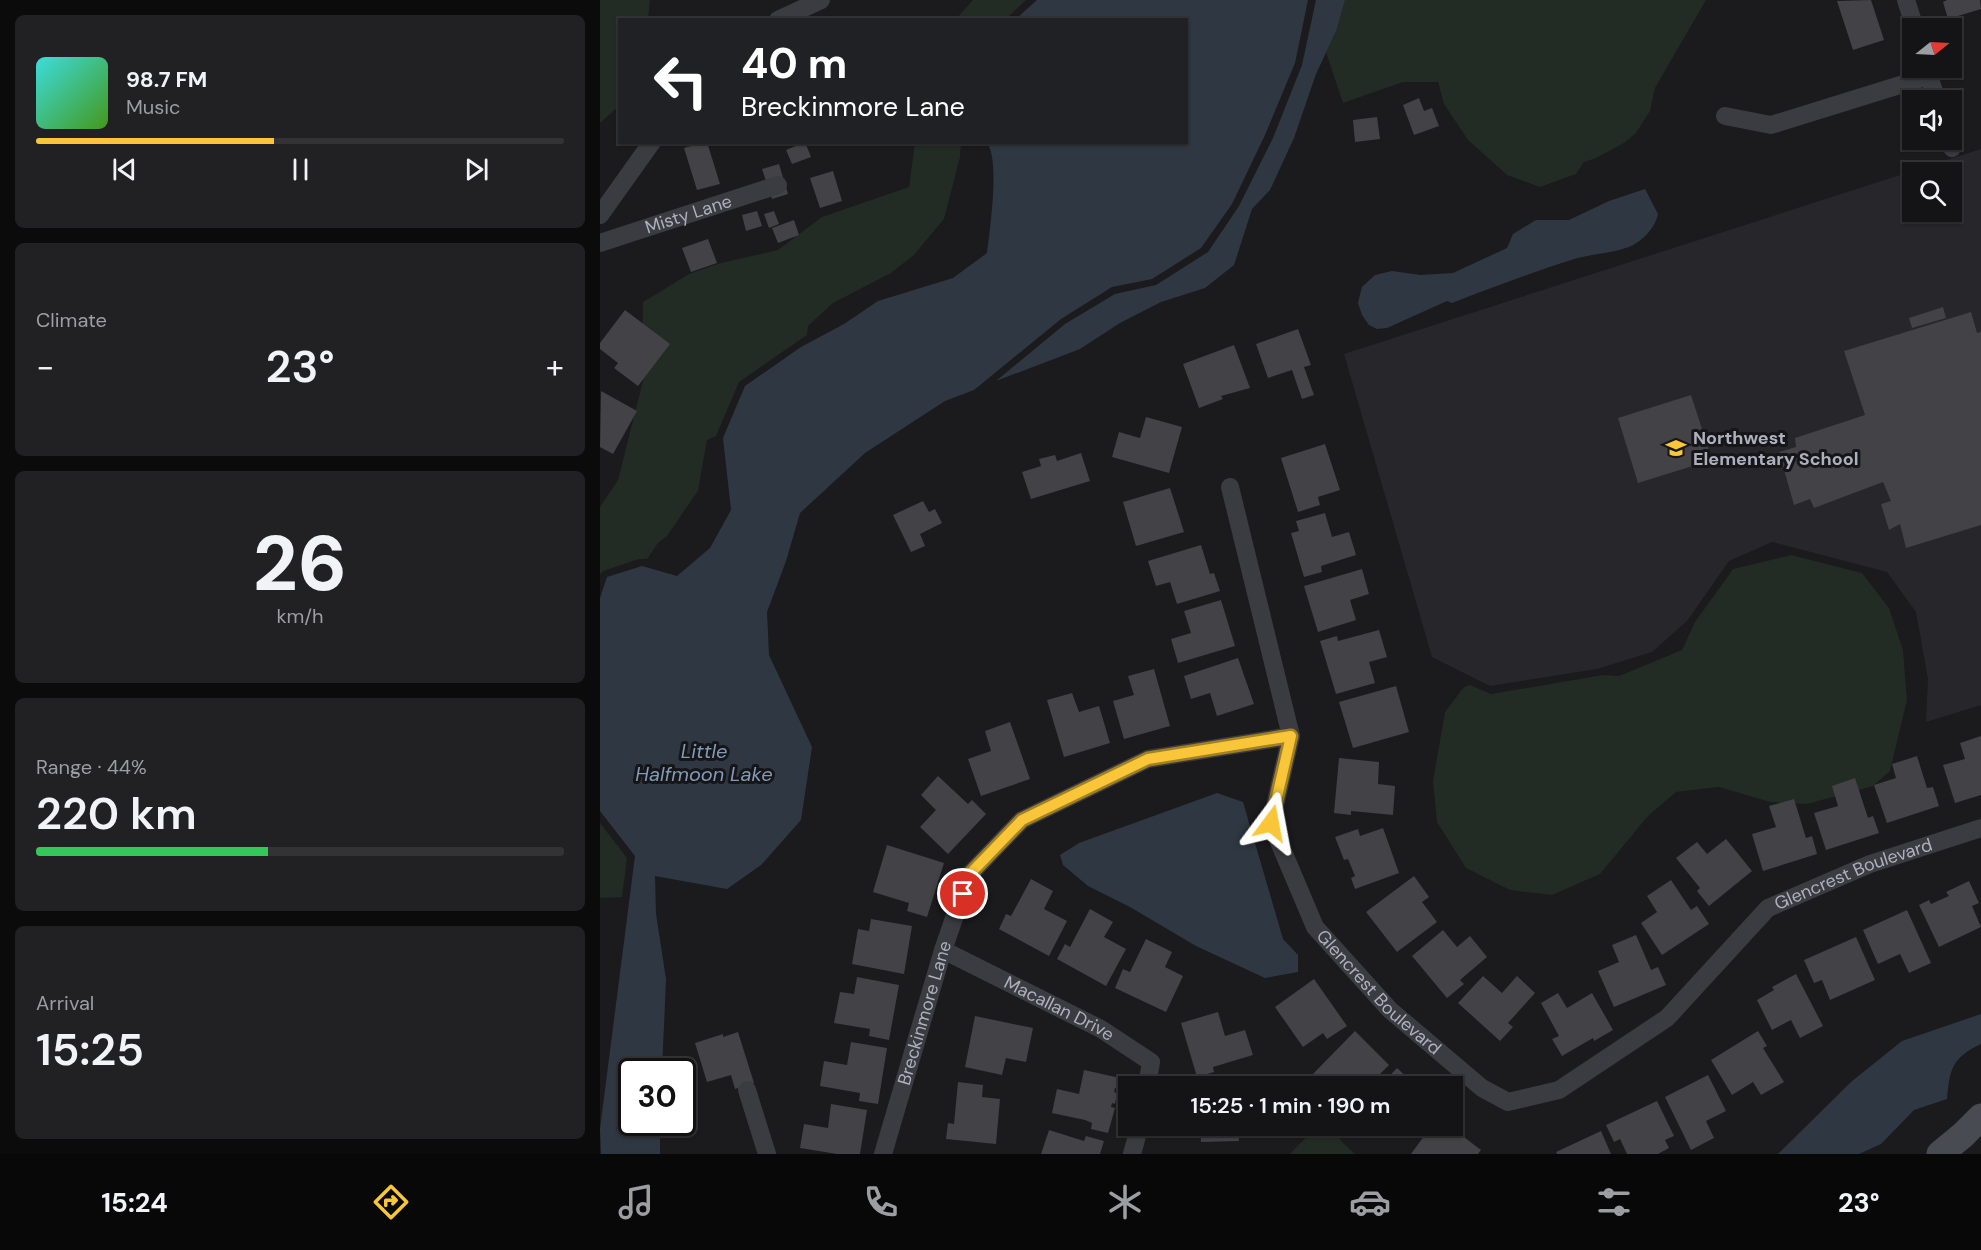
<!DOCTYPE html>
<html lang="en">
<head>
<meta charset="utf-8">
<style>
	body { margin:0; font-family:"DM Sans",sans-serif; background:#212123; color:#f1f3f6; height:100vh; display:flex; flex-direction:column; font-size:22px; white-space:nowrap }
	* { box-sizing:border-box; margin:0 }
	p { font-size:20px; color:#9d9ea1 }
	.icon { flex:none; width:33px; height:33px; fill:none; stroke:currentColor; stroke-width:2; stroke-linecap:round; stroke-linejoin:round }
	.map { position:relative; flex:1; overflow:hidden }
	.drawer { display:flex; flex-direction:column; gap:15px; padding:15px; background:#0b0b0c; width:600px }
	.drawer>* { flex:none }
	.top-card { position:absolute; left:18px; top:18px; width:570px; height:126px; border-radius:0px; box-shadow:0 2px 4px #0004,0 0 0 2px #333335; background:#202124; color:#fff; overflow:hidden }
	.needle { width:39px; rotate:72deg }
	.buttons { position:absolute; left:1302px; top:18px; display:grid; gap:12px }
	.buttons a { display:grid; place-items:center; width:60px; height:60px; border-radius:0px; background:#141416; box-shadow:0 2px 4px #0004,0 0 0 2px #333335; font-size:30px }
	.speed { position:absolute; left:18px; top:1058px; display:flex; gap:12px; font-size:30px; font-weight:700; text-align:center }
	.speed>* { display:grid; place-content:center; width:78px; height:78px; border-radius:50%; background:#141416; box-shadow:0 2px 4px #0004,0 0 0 2px #333335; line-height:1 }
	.speed .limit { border:3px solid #111; border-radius:9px; background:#fff; color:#111 }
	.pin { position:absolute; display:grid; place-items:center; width:51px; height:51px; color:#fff; margin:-26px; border:3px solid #fff; border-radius:50%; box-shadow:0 2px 6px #0007 }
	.me { position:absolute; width:66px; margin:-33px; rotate:13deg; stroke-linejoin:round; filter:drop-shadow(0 0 4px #0008) }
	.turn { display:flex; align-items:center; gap:21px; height:126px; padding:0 24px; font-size:27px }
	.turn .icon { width:78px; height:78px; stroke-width:2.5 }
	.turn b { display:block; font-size:42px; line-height:51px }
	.big { font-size:45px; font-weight:600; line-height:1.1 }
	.drawer .widget { flex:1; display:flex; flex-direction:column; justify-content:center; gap:9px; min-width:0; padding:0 21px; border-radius:9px; background:#212123 }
	.drawer .dial { align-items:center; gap:0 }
	.dial b { font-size:78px; line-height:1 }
	.song { display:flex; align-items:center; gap:18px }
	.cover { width:72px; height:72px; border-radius:9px; background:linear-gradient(135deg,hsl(180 70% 55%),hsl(100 70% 35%)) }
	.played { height:6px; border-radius:3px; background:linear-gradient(90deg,#f8c638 45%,#333335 45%) }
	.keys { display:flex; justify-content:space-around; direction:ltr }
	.heat { display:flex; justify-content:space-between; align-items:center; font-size:33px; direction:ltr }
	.charge { height:9px; border-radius:4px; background:linear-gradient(90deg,#34c759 44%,#333335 0) }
	.trip { position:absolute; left:518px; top:1076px; width:345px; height:60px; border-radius:0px; background:#141416; box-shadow:0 2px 4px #0004,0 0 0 2px #333335; font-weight:600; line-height:60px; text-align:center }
	.dock { display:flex; height:96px; justify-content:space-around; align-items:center; background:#080809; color:#9d9ea1 }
	.dock .icon { width:42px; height:42px }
	.dock .current { color:#f8c638 }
	.dock b { font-size:27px; color:#f1f3f6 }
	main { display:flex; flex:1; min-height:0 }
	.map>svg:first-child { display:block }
	.built { fill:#27262a; fill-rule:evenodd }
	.green { fill:#222b24 }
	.water { fill:#2f3842 }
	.building { fill:#424247 }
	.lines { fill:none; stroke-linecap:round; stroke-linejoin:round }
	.street { stroke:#3b3c42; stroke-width:18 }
	.secondary { stroke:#494b52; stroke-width:27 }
	.route-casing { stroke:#a18124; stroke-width:15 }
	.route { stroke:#f8c638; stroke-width:10 }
	.labels { text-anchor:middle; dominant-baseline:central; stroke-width:6; stroke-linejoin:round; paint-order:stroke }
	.street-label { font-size:18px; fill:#adb0bd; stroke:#161518 }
	.poi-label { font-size:18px; font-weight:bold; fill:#adb0bd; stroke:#161518; text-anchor:start }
	.water-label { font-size:20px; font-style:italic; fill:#839bb8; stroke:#161518 }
</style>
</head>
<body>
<main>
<section class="drawer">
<div class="widget">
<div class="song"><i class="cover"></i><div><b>98.7 FM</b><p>Music</p></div></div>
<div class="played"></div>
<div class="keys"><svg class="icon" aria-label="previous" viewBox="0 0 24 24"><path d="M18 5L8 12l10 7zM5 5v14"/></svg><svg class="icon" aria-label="pause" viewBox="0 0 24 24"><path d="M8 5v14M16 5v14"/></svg><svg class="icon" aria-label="next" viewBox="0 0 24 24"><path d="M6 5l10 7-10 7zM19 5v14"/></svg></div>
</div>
<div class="widget"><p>Climate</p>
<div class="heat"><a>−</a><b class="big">23°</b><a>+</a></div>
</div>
<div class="widget dial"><b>26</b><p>km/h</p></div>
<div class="widget"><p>Range · 44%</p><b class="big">220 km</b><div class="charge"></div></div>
<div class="widget"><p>Arrival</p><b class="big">15:25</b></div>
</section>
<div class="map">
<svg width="1381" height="1154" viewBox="0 0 1381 1154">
	<rect width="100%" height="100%" fill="#1b1a1d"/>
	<path class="built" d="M 1381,149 L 1381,705 L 1326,722 L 1328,679 L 1316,612 L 1287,572 L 1172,542 L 1129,561 L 1087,621 L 1052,652 L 997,669 L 890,686 L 832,657 L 744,354 ZM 1312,172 L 1352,172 L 1352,212 L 1312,212 Z"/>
	<g class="green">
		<path d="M 0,0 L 50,0 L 48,19 L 20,20 L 19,106 L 0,123 Z"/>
		<path d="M 373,0 L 426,0 L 406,19 L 356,19 Z"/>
		<path d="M 745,0 L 1106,0 L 1055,88 L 1050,111 L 1036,133 L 1024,143 L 996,158 L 984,162 L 976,174 L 940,187 L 907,175 L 868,140 L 844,104 L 838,82 L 803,82 L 743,103 L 726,52 L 737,29 Z"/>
		<path d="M 315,143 L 361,143 L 360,157 L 344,219 L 314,255 L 291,273 L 233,303 L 208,326 L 207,335 L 139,382 L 116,436 L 107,440 L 98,491 L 67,536 L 58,543 L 47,559 L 39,559 L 3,571 L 0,574 L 0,507 L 18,480 L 44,377 L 42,353 L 43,302 L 89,274 L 121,263 L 178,250 L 222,217 L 309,187 Z"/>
		<path d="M 1191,555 L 1262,573 L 1289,608 L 1303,650 L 1307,700 L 1290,771 L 1273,786 L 1207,804 L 1170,802 L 1119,787 L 1076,792 L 1048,816 L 1000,874 L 952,895 L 910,890 L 866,868 L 837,822 L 833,781 L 845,712 L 864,687 L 870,685 L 891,694 L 1003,675 L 1019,676 L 1082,650 L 1095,622 L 1133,569 Z"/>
		<path d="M 0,823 L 27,858 L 22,897 L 0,898 Z"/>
		<path d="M 718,1125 L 731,1125 L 743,1143 L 755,1154 L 690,1154 Z"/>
	</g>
	<g class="water">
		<path d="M 437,0 L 708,0 L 695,63 L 665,135 L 632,204 L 601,248 L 552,279 L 512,287 L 461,319 L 374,390 L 345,401 L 265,453 L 200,513 L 186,561 L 167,612 L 169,655 L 212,747 L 201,820 L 161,865 L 127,889 L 55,876 L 56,914 L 66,979 L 62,1071 L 32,1071 L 32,1122 L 60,1122 L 60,1154 L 1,1154 L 0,1129 L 35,856 L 0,811 L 0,598 L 7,577 L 42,566 L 77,576 L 110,548 L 131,510 L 123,438 L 145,386 L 201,347 L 244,324 L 278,301 L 353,278 L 387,253 C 390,229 400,160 387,143 L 586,142 L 586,20 L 416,19 Z"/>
		<path d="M 716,0 L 745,0 L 737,29 L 716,74 L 694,138 L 670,190 L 652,209 L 634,265 L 605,288 L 561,302 L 520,323 L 480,349 L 396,381 L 465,324 L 515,294 L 556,285 L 608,252 L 639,206 L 673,138 L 702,65 Z"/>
		<path d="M 1045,189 L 1058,214 C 1055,228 1043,241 1029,247 C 1012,253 992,254 974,259 C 933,272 893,287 852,303 L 847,301 L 787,328 L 777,329 L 769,325 L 762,315 L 758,303 L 762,287 L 775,275 L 792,271 L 820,275 L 853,273 L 907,248 L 913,234 L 936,220 L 969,220 L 1009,201 Z"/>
		<path d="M 617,793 L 643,802 L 683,939 L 698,955 L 698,972 L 665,978 L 596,946 L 530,907 L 488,886 L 463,865 L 460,855 L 479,843 Z"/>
		<path d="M 1381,1014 L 1381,1044 C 1352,1058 1350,1068 1347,1099 L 1314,1110 L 1281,1144 L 1259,1154 L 1178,1154 L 1251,1082 L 1302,1041 Z"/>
	</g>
	<g class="building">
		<path d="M 1271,0 L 1284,40 L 1253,50 L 1237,1 Z"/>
		<path d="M 1347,0 L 1380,0 L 1381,9 L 1348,19 L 1343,2 Z"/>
		<path d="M 819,98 L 824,111 L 832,108 L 839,126 L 814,135 L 803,105 Z"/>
		<path d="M 777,117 L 780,139 L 755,142 L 753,120 Z"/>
		<path d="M 104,142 L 107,142 L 120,184 L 97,190 L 84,148 Z"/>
		<path d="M 205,142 L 211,157 L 192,164 L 186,150 Z"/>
		<path d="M 179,164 L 188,194 L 172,199 L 162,169 Z"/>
		<path d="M 233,171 L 242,201 L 220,208 L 210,178 Z"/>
		<path d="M 157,211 L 162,226 L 146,231 L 142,215 Z"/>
		<path d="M 174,211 L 179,224 L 169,228 L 164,214 Z"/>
		<path d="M 194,220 L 199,235 L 178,243 L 172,228 Z"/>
		<path d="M 108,239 L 117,263 L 91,272 L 82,248 Z"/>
		<path d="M 1343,307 L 1346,318 L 1312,328 L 1309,318 Z"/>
		<path d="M 25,310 L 70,344 L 38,386 L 14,368 L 18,363 L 0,349 L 0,343 Z"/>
		<path d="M 1371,312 L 1377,333 L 1381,332 L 1381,525 L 1306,548 L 1300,524 L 1289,530 L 1281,504 L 1291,501 L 1283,482 L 1214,508 L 1210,499 L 1194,505 L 1179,452 L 1196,447 L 1195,438 L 1265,415 L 1244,351 Z"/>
		<path d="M 698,329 L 711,365 L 704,367 L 714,395 L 702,399 L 692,370 L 668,378 L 656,344 Z"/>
		<path d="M 634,345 L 650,388 L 621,396 L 623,399 L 599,408 L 583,364 Z"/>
		<path d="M 1,391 L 37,411 L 13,454 L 0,447 Z"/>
		<path d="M 1091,395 L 1112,460 L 1038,483 L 1018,418 Z"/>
		<path d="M 546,417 L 582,427 L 569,473 L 512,457 L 519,432 L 540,438 Z"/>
		<path d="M 725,444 L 740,490 L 718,497 L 720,505 L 698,512 L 681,458 Z"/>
		<path d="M 481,453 L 490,481 L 431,499 L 422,472 L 441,466 L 439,459 L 455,455 L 457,461 Z"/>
		<path d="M 570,488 L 584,532 L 536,546 L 523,502 Z"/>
		<path d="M 323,501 L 329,512 L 335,509 L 342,523 L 320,534 L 325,546 L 311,552 L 293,515 Z"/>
		<path d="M 725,513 L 732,537 L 749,532 L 756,555 L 721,566 L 722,572 L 704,577 L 691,533 L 699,531 L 696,521 Z"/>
		<path d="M 601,545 L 610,574 L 614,573 L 620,591 L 577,604 L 570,582 L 556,586 L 548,561 Z"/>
		<path d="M 762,569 L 769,594 L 750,600 L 756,620 L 718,632 L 704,586 Z"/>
		<path d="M 621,600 L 635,646 L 578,663 L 571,639 L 591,633 L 584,611 Z"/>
		<path d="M 779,630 L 787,657 L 769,662 L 775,683 L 736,694 L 720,641 L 737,636 L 738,641 Z"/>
		<path d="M 638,658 L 654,704 L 617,716 L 610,693 L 591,699 L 584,676 Z"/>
		<path d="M 554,669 L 570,726 L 524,739 L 513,701 L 534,695 L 528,676 Z"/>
		<path d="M 796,686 L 809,732 L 753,748 L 739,702 Z"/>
		<path d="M 472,693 L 479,712 L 499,706 L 510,743 L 464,757 L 447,700 Z"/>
		<path d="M 410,722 L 430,779 L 381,796 L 368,759 L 391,751 L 385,731 Z"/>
		<path d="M 1381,736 L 1381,795 L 1355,803 L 1343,765 L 1365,759 L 1360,743 Z"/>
		<path d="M 1317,756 L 1327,788 L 1333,787 L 1339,806 L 1287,823 L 1274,785 L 1296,778 L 1292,764 Z"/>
		<path d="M 739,758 L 779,762 L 778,784 L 795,786 L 793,815 L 751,811 L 751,815 L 734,813 Z"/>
		<path d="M 338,776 L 368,804 L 372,800 L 386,814 L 348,854 L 320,827 L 336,810 L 321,795 Z"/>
		<path d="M 1255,778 L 1268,818 L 1273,816 L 1279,833 L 1226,850 L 1214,813 L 1238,806 L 1232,786 Z"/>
		<path d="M 1194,799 L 1206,838 L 1212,836 L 1217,854 L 1163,871 L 1152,834 L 1176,827 L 1169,806 Z"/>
		<path d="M 783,828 L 799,873 L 755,889 L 751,878 L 755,876 L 748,859 L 744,860 L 735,837 L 758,829 L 760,836 Z"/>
		<path d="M 1126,839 L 1152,871 L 1109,906 L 1097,891 L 1100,888 L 1076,858 L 1097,842 L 1107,854 Z"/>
		<path d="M 287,845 L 344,863 L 327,917 L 307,911 L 309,903 L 273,892 Z"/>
		<path d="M 814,876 L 829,897 L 822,902 L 837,922 L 797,952 L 766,912 Z"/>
		<path d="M 431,879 L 453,891 L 444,909 L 467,921 L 449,956 L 399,929 L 406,914 L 411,916 Z"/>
		<path d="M 1071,880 L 1091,910 L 1097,906 L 1109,924 L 1062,955 L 1041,923 L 1057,912 L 1047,896 Z"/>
		<path d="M 1369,881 L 1379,903 L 1372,906 L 1381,927 L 1339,947 L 1319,905 L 1329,900 L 1331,904 L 1349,896 L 1346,892 Z"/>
		<path d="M 490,909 L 513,922 L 504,937 L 526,949 L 506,986 L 457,959 L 465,944 L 470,947 Z"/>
		<path d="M 1307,910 L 1331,963 L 1309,973 L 1300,954 L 1278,964 L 1263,930 Z"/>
		<path d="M 271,919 L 312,926 L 304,974 L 252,964 L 258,929 L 269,931 Z"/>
		<path d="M 843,930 L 857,947 L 870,936 L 887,957 L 860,980 L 864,984 L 847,998 L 812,956 Z"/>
		<path d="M 1036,935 L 1051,970 L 1058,967 L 1066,985 L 1014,1007 L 998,971 L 1019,962 L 1012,945 Z"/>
		<path d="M 1256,937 L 1275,980 L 1230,1000 L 1222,980 L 1214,983 L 1204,960 Z"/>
		<path d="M 546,939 L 572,952 L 565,967 L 583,976 L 566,1012 L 515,988 L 523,969 L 530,972 Z"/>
		<path d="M 1196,974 L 1223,1026 L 1200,1038 L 1191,1020 L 1172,1030 L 1157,1000 L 1174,990 L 1172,987 Z"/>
		<path d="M 883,976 L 902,993 L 917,976 L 935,993 L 908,1023 L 913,1027 L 900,1041 L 858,1003 Z"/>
		<path d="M 257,977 L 299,985 L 289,1040 L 269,1036 L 270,1029 L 234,1023 L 240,992 L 254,994 Z"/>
		<path d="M 714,979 L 747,1026 L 727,1039 L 723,1033 L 703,1047 L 675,1007 Z"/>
		<path d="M 958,993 L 967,1008 L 992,993 L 1013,1030 L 994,1041 L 993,1038 L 962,1056 L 952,1039 L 959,1036 L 941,1003 Z"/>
		<path d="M 618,1012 L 625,1036 L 645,1030 L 653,1055 L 613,1067 L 614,1072 L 597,1077 L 581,1023 Z"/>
		<path d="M 375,1016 L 433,1028 L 426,1062 L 406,1058 L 402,1075 L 365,1067 Z"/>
		<path d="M 755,1031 L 789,1065 L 768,1086 L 757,1086 L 747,1076 L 737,1086 L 726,1086 L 713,1074 Z"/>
		<path d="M 1158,1031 L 1167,1046 L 1163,1048 L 1184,1082 L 1161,1095 L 1153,1082 L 1132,1095 L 1111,1060 Z"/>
		<path d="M 138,1032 L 154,1083 L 135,1089 L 131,1075 L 107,1082 L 95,1043 L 123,1034 L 123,1037 Z"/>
		<path d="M 251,1042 L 287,1048 L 278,1104 L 259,1101 L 260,1093 L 220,1086 L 224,1061 L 247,1065 Z"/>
		<path d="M 797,1068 L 816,1086 L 780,1086 Z"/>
		<path d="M 484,1070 L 520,1078 L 518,1089 L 515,1088 L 514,1092 L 517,1093 L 515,1104 L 512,1103 L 511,1107 L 515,1108 L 508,1133 L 491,1129 L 492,1123 L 485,1120 L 452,1113 L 457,1089 L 479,1094 Z"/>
		<path d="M 1108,1075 L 1126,1111 L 1106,1121 L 1114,1138 L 1091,1150 L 1065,1097 Z"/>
		<path d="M 358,1082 L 383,1085 L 382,1097 L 400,1099 L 396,1144 L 346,1139 L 348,1123 L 354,1124 Z"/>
		<path d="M 1057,1101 L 1074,1136 L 1065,1140 L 1069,1148 L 1058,1154 L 1027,1154 L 1020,1139 L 1014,1142 L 1006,1125 Z"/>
		<path d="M 231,1104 L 267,1110 L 260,1154 L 237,1154 L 200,1148 L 204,1124 L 228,1128 Z"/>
		<path d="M 600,1125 L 638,1125 L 639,1141 L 601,1142 Z"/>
		<path d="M 832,1125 L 848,1125 L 881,1150 L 878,1154 L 811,1154 Z"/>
		<path d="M 449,1130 L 484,1141 L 486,1136 L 504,1141 L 500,1154 L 441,1154 Z"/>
		<path d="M 1001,1131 L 1011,1154 L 957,1154 L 956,1152 Z"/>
	</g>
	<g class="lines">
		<g class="street">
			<path d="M 1306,0 L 1315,28"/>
			<path d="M 178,20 L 221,0"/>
			<path d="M 1326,68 L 1337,100"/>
			<path d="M 1125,116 L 1171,125 L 1329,76"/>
			<path d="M 1349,140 L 1352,148"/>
			<path d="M 0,215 L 52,142"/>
			<path id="s1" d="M 0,243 L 178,185"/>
			<path id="s2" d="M 630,487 L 691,736 L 671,823 L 715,927 L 790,1010 L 882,1088 L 908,1102 L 959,1090 L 1067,1018 L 1168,908 L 1270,864 L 1381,828"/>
			<path id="s3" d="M 343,950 L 501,1029 L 551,1062 L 547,1086"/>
			<path d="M 147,1090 L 167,1154"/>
			<path id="s4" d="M 283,1154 L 343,950 L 369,875 L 422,820 L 548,759 L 691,736"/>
			<path d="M 532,1154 L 540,1125"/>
		</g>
		<path class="secondary" d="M 1340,1154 L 1363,1135 L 1381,1117"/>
	</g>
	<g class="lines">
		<g class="route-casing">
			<path id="route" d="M 363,894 L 369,875 L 422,820 L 548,759 L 691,736 L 671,823"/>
		</g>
		<use href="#route" class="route"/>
	</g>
	<defs>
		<g id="school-bare" transform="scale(1.62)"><path d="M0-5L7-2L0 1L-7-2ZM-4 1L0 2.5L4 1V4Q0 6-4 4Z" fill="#f8c638" stroke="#161518" stroke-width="2.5" paint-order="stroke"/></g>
	</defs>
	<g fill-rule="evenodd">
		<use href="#school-bare" x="1076" y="448"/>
	</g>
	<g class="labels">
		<g class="street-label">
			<text stroke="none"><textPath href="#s1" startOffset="93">Misty Lane</textPath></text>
			<text stroke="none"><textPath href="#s2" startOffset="1144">Glencrest Boulevard</textPath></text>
			<text stroke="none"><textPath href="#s2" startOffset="550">Glencrest Boulevard</textPath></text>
			<text stroke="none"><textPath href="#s3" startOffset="130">Macallan Drive</textPath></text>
			<text stroke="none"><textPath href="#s4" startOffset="147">Breckinmore Lane</textPath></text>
		</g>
		<g class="poi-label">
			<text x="1093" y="438">Northwest<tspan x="1093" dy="21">Elementary School</tspan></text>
		</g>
		<g class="water-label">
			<text x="104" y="751">Little<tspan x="104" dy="23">Halfmoon Lake</tspan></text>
		</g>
	</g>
</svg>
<div class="buttons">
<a><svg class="needle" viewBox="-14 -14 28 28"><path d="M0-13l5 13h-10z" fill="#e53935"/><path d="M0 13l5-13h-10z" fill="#9d9ea1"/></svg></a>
<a><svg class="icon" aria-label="sound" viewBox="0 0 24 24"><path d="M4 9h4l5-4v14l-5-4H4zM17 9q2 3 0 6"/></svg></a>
<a><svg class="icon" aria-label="search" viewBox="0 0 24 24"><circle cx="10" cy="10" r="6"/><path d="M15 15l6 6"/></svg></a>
</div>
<div class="speed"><div class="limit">30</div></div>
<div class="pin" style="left:363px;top:894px;background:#d93025"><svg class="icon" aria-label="arrive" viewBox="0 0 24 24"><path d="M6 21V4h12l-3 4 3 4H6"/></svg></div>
<svg class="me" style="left:671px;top:823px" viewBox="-20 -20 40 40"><path d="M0-17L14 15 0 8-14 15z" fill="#f8c638" stroke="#fff" stroke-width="4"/></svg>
<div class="trip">15:25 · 1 min · 190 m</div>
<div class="top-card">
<div class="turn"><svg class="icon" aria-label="left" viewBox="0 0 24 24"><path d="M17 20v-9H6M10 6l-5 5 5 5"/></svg><div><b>40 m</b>Breckinmore Lane</div></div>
</div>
</div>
</main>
<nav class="dock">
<b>15:24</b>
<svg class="icon current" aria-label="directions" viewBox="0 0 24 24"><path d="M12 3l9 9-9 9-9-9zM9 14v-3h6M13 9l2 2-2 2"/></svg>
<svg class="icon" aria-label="music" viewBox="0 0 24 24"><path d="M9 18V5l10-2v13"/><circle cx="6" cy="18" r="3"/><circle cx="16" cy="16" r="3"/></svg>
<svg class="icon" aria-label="phone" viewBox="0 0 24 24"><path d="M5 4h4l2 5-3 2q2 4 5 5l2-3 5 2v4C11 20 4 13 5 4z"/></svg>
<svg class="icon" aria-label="climate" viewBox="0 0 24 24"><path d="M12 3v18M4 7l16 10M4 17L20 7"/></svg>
<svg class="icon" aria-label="car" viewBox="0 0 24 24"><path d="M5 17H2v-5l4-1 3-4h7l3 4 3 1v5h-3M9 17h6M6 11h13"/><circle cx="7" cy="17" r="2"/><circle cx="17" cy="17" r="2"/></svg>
<svg class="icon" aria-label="filters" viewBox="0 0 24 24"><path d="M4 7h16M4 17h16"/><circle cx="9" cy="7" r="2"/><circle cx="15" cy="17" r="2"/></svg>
<b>23°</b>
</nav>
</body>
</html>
